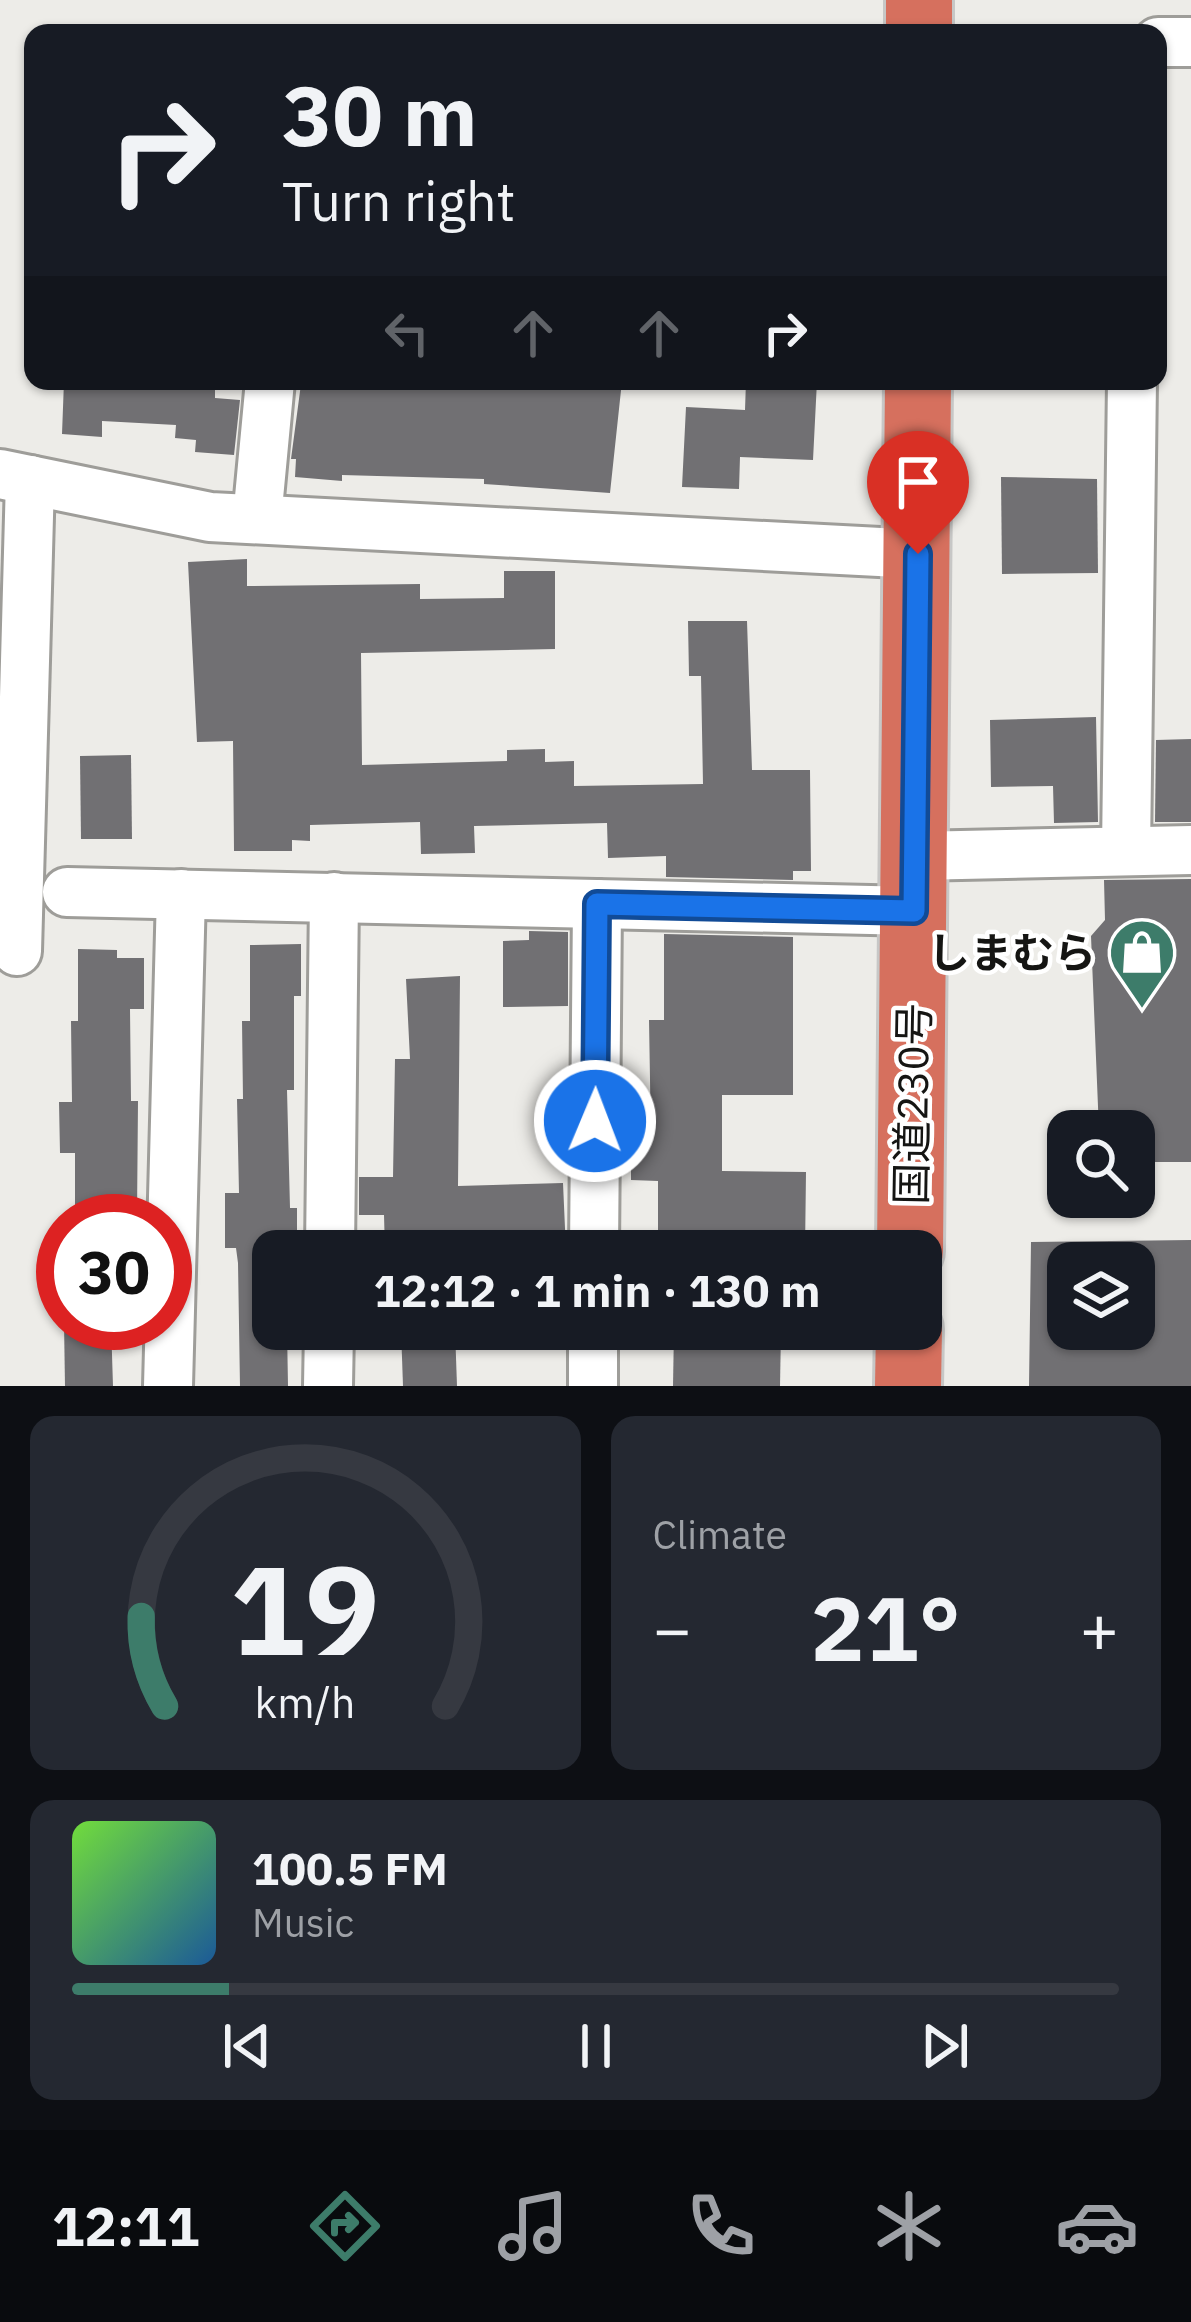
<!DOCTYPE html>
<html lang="en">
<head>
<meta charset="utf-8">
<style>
	body { margin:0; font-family:"IBM Plex Sans","Noto Sans JP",sans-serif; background:#242831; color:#f1f3f6; height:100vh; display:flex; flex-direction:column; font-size:45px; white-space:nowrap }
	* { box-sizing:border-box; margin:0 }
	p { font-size:39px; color:#9ea1a6 }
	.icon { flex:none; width:66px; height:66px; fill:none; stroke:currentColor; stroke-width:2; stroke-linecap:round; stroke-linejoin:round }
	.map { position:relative; height:1386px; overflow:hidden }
	.drawer { display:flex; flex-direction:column; gap:30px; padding:30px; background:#0d0f14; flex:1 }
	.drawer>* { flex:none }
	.guide { position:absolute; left:24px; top:24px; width:1143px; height:366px; border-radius:24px; box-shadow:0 3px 9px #0004; background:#171b24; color:#f1f3f6; overflow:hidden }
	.fabs { position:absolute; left:1047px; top:1110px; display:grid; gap:24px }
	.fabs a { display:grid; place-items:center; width:108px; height:108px; border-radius:24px; background:#171b24; box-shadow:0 3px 9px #0004; font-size:60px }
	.speed { position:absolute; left:36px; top:1194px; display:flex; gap:24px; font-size:60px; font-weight:700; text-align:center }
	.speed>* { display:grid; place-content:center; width:156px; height:156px; border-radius:50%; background:#171b24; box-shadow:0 3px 9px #0004; line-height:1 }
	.speed .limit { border:18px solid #d22; background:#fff; color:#111 }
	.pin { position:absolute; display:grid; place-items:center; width:102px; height:102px; color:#fff; margin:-123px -51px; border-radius:50% 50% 50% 0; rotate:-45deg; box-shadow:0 0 12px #0007 }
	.pin .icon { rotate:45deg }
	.me { position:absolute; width:132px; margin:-66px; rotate:1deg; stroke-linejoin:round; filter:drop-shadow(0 0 9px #0008) }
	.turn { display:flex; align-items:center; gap:42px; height:252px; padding:0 60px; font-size:54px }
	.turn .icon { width:156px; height:156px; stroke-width:2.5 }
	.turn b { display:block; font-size:84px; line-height:102px }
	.lanes { display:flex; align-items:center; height:114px; padding:0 60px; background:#0003; justify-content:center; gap:60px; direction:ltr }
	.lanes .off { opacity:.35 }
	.big { font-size:90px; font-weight:800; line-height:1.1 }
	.drawer .tile { flex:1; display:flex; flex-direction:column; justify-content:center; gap:18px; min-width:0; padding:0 42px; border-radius:24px; background:#242831 }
	.drawer .dial { align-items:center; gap:0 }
	.dial svg { height:312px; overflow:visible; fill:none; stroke:#363941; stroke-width:7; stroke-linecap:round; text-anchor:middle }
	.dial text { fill:#f1f3f6; stroke:none }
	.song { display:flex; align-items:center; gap:36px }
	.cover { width:144px; height:144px; border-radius:18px; background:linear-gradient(135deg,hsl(100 70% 55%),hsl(210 70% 35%)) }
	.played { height:12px; border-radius:6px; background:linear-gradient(90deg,#3d7c6a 15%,#363941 15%) }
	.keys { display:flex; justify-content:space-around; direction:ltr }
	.heat { display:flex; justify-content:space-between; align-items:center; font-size:66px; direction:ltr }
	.drawer .tiles { flex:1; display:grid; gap:30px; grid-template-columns:1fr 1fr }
	.tile:last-child { grid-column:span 2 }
	.trip { position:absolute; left:252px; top:1230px; width:690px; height:120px; border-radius:24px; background:#171b24; box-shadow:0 3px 9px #0004; font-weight:800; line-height:120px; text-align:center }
	.menu { display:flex; height:192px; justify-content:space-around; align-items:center; background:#090b0e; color:#9ea1a6 }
	.menu .icon { width:84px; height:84px }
	.menu .current { color:#3d7c6a }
	.menu b { font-size:54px; color:#f1f3f6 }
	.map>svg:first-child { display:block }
	.building { fill:#717073; fill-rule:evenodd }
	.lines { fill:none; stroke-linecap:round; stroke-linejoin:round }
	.minor-casing { stroke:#9e9d99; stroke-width:54 }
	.highway-casing { stroke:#c7c7c6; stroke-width:72 }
	.minor { stroke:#fff; stroke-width:48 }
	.highway { stroke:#d6705e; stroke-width:66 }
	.route-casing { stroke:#114b97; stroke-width:30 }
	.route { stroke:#1a73e8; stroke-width:21 }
	.labels { text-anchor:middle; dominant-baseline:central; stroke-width:9; stroke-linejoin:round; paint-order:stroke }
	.poi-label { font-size:42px; font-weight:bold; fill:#151513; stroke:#fff; text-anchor:end }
	.street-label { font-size:42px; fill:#151513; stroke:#fff }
</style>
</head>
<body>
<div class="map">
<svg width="1191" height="1386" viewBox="0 0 1191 1386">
	<rect width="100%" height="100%" fill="#edece8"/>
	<g class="building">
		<path d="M 64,381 L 215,381 L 215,398 L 240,400 L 234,455 L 195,452 L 196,440 L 175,438 L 176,425 L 102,421 L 102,437 L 62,434 Z"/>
		<path d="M 401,381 L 622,381 L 610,493 L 484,484 L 484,479 L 342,475 L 342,481 L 295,477 L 296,459 L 291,459 L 301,384 L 401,390 Z"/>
		<path d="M 746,381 L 817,381 L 813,460 L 740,457 L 739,489 L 682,487 L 686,407 L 745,410 Z"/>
		<path d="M 1001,477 L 1097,479 L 1098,573 L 1002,574 Z"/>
		<path d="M 247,559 L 247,586 L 420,584 L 420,599 L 504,598 L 504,571 L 555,571 L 555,649 L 361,653 L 362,765 L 507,761 L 507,750 L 545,749 L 545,762 L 574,761 L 574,786 L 703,784 L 701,676 L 689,676 L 688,621 L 747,621 L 752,770 L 810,770 L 811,871 L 793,871 L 793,880 L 666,877 L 666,856 L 608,858 L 607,823 L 474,826 L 475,853 L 421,854 L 420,822 L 310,825 L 310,841 L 292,840 L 292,851 L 234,851 L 233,741 L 197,742 L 188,562 Z"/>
		<path d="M 1096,717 L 1098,822 L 1054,823 L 1053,786 L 991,787 L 990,720 Z"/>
		<path d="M 1191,739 L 1191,822 L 1155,822 L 1156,740 Z"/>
		<path d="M 131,755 L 132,839 L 81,839 L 80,756 Z"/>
		<path d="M 1191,879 L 1191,1162 L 1134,1162 L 1134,1131 L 1099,1131 L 1091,936 L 1105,920 L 1104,880 Z"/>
		<path d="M 529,931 L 568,932 L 568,1006 L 503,1007 L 503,941 L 529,940 Z"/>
		<path d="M 664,934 L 793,937 L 793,1095 L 722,1095 L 722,1171 L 806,1172 L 805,1251 L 658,1251 L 658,1181 L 631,1180 L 631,1139 L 651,1139 L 649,1020 L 664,1020 Z"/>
		<path d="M 301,944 L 301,996 L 294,996 L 294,1090 L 287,1090 L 290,1208 L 297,1208 L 297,1251 L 273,1251 L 273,1329 L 287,1329 L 288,1386 L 240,1386 L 238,1263 L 236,1248 L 225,1248 L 225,1193 L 239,1193 L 237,1099 L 243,1099 L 242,1021 L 250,1021 L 250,945 Z"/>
		<path d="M 78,949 L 117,950 L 117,958 L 144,958 L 144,1009 L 130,1009 L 131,1101 L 138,1101 L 137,1215 L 120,1215 L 120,1221 L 75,1221 L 75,1153 L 60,1153 L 59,1102 L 72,1102 L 71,1021 L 78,1021 Z"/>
		<path d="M 460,976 L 458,1186 L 563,1183 L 566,1251 L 385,1251 L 384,1215 L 359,1215 L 359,1177 L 393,1177 L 395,1059 L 410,1059 L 406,979 Z"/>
		<path d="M 1191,1240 L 1191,1386 L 1029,1386 L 1031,1242 ZM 1068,1263 L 1134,1263 L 1134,1329 L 1068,1329 Z"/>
		<path d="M 64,1323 L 111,1323 L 113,1386 L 65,1386 Z"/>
		<path d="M 401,1329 L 455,1329 L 457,1386 L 403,1386 Z"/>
		<path d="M 674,1329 L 781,1329 L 780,1386 L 673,1386 Z"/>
	</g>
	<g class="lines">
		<g class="minor-casing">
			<g id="minor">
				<path d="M 1158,42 L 1191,42"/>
				<path d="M 0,474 L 210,517 L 918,554"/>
				<path d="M 257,519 L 270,381"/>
				<path d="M 1126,851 L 1132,381"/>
				<path d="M 915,856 L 1191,850"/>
				<path d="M 67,892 L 914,911"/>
				<path d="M 17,951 L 30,480"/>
				<path d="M 330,1251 L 334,897"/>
				<path d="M 594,1251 L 597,904"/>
				<path d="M 168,1386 L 181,894"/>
				<path d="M 328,1386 L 329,1329"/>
				<path d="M 593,1386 L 593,1329"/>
			</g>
		</g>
		<g class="highway-casing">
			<g id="highway">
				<path d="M 919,0 L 919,33"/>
				<path d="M 910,1251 L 918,381"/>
				<path d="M 908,1386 L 909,1329"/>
			</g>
		</g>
		<use href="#minor" class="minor"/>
		<use href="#highway" class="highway"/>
	</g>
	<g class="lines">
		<g class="route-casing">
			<path id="route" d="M 595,1121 L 597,904 L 914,911 L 918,554"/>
		</g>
		<use href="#route" class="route"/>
	</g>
	<defs>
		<g id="shop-pin" transform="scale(3.45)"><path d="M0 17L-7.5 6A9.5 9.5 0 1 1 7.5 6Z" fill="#3d7c6a" stroke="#fff"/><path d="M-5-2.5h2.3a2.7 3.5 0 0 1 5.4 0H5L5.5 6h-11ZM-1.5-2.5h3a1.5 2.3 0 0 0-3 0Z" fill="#fff"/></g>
	</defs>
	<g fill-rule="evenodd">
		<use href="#shop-pin" x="1142" y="952"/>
	</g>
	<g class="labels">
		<g class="poi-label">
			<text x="1096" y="952">しまむら</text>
		</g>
		<g class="street-label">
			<text transform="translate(912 1104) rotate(-89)">国道230号</text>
		</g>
	</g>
</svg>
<div class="fabs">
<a><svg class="icon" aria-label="search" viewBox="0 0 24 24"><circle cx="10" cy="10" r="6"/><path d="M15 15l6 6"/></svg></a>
<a><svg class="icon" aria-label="layers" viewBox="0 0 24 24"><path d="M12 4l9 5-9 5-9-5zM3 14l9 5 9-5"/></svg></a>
</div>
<div class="speed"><div class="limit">30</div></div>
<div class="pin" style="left:918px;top:554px;background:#d93025"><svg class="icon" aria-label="arrive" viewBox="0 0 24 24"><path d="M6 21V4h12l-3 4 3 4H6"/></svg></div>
<svg class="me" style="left:595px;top:1121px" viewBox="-20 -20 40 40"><circle r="17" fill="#1a73e8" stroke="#fff" stroke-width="3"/><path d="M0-11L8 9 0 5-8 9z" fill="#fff"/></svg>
<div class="trip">12:12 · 1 min · 130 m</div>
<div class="guide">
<div class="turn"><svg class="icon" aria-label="right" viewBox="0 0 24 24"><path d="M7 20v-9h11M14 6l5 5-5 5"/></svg><div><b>30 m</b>Turn right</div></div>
<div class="lanes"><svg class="icon off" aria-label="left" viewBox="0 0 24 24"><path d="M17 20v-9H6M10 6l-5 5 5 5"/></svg><svg class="icon off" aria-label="ahead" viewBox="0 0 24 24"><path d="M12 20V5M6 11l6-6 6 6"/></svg><svg class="icon off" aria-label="ahead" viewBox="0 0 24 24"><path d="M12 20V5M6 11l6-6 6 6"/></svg><svg class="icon" aria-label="right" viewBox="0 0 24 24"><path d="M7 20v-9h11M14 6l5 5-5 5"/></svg></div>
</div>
</div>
<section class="drawer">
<div class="tiles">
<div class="tile dial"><svg viewBox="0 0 100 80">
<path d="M14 69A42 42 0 1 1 86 69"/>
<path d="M14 69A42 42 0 0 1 8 46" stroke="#3d7c6a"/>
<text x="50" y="56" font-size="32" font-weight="700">19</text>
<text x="50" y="72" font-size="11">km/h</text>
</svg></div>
<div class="tile"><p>Climate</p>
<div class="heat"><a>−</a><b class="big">21°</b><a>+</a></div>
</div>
<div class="tile">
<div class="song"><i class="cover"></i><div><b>100.5 FM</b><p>Music</p></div></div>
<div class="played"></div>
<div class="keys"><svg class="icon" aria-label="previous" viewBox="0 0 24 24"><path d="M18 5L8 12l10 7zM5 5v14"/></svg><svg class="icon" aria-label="pause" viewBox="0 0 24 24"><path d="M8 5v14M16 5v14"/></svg><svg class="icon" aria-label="next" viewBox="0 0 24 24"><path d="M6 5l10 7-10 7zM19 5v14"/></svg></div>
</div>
</div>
</section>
<nav class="menu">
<b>12:11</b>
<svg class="icon current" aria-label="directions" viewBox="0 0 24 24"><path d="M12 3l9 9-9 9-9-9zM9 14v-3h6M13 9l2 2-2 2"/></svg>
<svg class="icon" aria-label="music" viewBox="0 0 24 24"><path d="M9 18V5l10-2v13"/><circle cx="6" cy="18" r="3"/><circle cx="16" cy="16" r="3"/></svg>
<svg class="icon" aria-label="phone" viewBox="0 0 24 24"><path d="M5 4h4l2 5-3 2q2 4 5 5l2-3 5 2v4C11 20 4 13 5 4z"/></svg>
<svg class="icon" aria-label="climate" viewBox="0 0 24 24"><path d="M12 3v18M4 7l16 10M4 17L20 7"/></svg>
<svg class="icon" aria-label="car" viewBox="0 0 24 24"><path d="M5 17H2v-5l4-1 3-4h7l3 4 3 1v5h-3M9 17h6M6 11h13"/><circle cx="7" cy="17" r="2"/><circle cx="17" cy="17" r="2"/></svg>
</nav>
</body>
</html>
